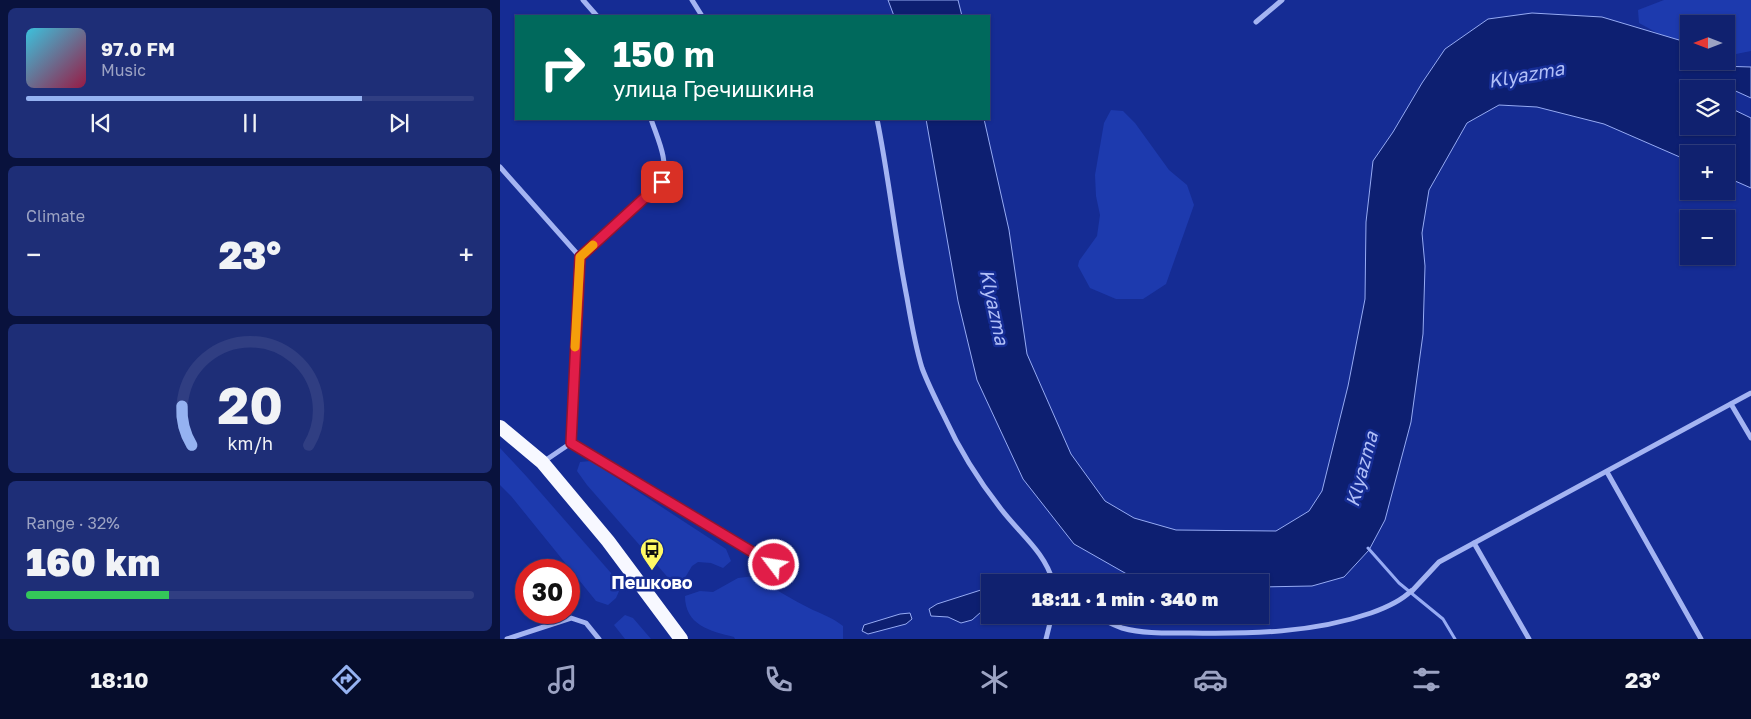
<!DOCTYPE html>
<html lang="en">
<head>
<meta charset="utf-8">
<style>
	body { margin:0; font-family:"Golos Text",sans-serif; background:#1e2e77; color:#f1f3f6; height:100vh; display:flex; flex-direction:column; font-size:19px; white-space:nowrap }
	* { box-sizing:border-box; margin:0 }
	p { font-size:16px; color:#9ca3c3 }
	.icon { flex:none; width:28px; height:28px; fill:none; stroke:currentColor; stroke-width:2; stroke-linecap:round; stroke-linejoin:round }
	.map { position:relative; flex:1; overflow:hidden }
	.drawer { display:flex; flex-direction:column; gap:8px; padding:8px; background:#09123d; width:500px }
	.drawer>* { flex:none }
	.hud { position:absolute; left:15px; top:15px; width:475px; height:105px; border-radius:0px; box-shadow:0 1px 4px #0004,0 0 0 1px #303e82; background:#00695c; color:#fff; overflow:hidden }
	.needle { width:32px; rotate:270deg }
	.tools { position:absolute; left:1180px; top:15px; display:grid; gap:10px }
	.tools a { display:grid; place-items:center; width:55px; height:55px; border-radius:0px; background:#10216f; box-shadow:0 1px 4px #0004,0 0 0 1px #303e82; font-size:25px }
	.speed { position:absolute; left:15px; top:559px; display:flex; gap:10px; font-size:25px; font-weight:700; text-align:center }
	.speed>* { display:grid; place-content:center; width:65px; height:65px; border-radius:50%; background:#10216f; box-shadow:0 1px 4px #0004,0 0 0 1px #303e82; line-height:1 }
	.speed .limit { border:8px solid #d22; background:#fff; color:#111 }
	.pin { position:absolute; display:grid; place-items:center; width:42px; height:42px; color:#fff; margin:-21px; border-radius:10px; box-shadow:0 2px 8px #0006 }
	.me { position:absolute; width:55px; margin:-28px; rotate:301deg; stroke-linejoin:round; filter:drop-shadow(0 0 4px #0008) }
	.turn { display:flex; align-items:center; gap:18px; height:105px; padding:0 15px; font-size:22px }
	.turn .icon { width:65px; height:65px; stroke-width:2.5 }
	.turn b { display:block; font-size:35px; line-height:42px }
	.big { font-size:38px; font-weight:800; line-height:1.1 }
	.drawer .card { flex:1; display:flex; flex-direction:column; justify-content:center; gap:8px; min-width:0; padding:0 18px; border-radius:8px; background:#1e2e77 }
	.drawer .dial { align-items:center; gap:0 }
	.dial svg { height:130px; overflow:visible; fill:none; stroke:#303e82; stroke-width:7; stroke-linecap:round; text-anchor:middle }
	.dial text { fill:#f1f3f6; stroke:none }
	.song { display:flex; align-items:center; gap:15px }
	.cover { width:60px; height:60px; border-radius:8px; background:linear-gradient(135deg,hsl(190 70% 55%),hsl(340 70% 35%)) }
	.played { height:5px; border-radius:2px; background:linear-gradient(90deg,#95b2f1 75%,#303e82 75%) }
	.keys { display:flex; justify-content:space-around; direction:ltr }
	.heat { display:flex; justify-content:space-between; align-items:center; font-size:28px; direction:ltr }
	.charge { height:8px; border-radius:4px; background:linear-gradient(90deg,#34c759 32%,#303e82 0) }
	.trip { position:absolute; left:481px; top:574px; width:288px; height:50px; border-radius:0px; background:#10216f; box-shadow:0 1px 4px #0004,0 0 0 1px #303e82; font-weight:800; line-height:50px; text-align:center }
	.tab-bar { display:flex; height:80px; justify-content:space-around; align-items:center; background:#060d2c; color:#9ca3c3 }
	.tab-bar .icon { width:35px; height:35px }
	.tab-bar .active { color:#95b2f1 }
	.tab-bar b { font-size:22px; color:#f1f3f6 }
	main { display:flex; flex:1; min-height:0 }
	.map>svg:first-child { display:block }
	.green { fill:#1d3aae }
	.water { fill:#0d1f71; stroke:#96abf4 }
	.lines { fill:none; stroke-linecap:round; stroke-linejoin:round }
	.stream { stroke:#96abf4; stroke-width:3 }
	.minor { stroke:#a4b4f2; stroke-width:5 }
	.trunk { stroke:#f7f8ff; stroke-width:14 }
	.route-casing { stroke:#92132f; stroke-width:12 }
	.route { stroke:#e11d48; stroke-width:9 }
	.slow { stroke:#f59e0b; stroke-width:9 }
	.labels { text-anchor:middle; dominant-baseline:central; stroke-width:5; stroke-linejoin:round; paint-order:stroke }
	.poi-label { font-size:18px; font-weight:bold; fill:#fff; stroke:#152c94 }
	.water-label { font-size:19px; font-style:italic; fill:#b1bff8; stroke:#152c94 }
</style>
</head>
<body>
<main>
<section class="drawer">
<div class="card">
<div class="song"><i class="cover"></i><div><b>97.0 FM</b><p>Music</p></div></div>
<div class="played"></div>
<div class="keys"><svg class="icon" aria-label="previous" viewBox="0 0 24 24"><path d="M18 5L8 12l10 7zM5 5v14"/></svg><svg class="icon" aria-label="pause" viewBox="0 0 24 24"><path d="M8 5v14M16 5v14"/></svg><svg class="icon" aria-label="next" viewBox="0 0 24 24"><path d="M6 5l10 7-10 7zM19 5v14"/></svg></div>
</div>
<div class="card"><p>Climate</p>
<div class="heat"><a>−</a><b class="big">23°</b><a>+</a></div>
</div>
<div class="card dial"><svg viewBox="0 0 100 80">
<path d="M14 69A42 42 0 1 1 86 69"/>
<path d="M14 69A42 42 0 0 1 8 45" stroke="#95b2f1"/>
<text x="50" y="56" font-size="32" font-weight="700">20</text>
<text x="50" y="72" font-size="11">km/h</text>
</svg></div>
<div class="card"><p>Range · 32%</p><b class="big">160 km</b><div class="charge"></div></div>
</section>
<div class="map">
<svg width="1251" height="639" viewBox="0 0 1251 639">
	<rect width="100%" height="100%" fill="#152c94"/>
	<g class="green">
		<path d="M 1164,0 L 1251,0 L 1251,51 L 1226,56 L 1226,24 L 1189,24 L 1189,43 L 1163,36 L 1139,23 L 1138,10 Z"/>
		<path d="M 611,110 L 623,111 L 635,123 L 669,170 L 687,185 L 694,205 L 666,284 L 643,299 L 616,299 L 590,288 L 578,266 L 579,261 L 597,236 L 600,215 L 596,196 L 595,175 L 604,123 Z"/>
		<path d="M 0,448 L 27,477 L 111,573 L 120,589 L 116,598 L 108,605 L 96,601 L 11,496 L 0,485 Z"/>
		<path d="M 91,461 L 226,549 L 231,561 L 223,568 L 211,563 L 198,562 L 192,566 L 183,581 L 171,581 L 87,485 L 77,471 L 80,462 Z"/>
		<path d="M 254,576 C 272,588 290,598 309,608 C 321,614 332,617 343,626 L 343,639 L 235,639 L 234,637 C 210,631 185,625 185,596 L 200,591 L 213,592 L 238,578 Z"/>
		<path d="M 125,615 L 133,618 L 151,639 L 125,639 L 114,625 Z"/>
	</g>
	<g class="water">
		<path d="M 388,0 L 458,0 L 462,16 L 394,16 Z"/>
		<path d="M 1032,13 L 1102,17 L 1189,43 L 1189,61 L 1217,61 L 1219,66 L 1251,67 L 1251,98 L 1218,83 L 1219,89 L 1189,89 L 1189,126 L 1226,126 L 1226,106 L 1251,118 L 1251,188 L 1226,177 L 1226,154 L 1189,154 L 1189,161 L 1104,124 L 1037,107 L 999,105 L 967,123 L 929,190 L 922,233 L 925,266 L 923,334 L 911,422 L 885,520 L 869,550 L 844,577 L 812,586 L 760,587 L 760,582 L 667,582 L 632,577 L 574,544 L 523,479 L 477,380 L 458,301 L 426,119 L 484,119 L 509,230 L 527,354 L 571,454 L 605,501 L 634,518 L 676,530 L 776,531 L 809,511 L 822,491 L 848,386 L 865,299 L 866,222 L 873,161 L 893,132 L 922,83 L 945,49 L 988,19 Z"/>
		<path d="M 484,589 L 490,590 L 490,604 L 472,620 L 461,623 L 448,617 L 431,616 L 429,609 L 437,604 Z"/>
		<path d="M 410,613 L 412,619 L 406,624 L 368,634 L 362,631 L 364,625 L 400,614 Z"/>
	</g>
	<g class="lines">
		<path class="stream" d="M 868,548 L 899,583 L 943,619 L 955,639"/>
		<g class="minor">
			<path d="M 83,0 L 97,16"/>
			<path d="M 192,0 L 202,16"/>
			<path d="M 756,22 L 782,0"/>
			<path d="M 377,119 C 389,178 395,238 407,298 C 411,321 415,345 422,368 C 428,384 436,400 444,416 C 459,449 479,481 501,509 C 520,534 545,552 553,582"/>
			<path d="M 0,167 L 80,257"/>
			<path d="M 1231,404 L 1251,438"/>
			<path d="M 71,443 L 274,565"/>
			<path d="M 43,462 L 71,443 L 80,257 L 162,182 C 169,161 158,140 151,119"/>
			<path d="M 1107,472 L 1201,639"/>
			<path d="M 974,543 L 1029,639"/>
			<path d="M 912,591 L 939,562 L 1251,393"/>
			<path d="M 594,615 C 603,619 612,625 622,628 C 644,634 667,633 690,633 C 751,634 813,633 871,613 C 885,608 900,602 911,591"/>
			<path d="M 7,639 L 71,618 L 86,623 L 99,639"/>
			<path d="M 546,639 L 552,615"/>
		</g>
		<path class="trunk" d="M 0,427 L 42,462 L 108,541 L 181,639"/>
	</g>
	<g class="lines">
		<g class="route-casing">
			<path id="route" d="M 162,182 L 80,257 L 71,443 L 274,565"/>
		</g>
		<use href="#route" class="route"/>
		<path class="slow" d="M 75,347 L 80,257 L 93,245"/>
	</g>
	<defs>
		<g id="bus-pin" transform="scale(1.25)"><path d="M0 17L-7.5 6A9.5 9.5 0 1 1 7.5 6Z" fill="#fff965" stroke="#152c94"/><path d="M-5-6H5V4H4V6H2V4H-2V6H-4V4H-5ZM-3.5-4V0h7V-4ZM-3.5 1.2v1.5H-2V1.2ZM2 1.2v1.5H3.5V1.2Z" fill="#111"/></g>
	</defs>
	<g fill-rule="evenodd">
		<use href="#bus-pin" x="152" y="550"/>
	</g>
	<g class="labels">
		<g class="poi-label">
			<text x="152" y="582">Пешково</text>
		</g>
		<g class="water-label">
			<text transform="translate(1026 74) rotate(-10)">Klyazma</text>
			<text transform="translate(495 307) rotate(78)">Klyazma</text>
			<text transform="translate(861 469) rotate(-75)">Klyazma</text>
		</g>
	</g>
</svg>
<div class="tools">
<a><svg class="needle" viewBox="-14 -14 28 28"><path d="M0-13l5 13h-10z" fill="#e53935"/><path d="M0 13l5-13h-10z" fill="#9ca3c3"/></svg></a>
<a><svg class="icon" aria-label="layers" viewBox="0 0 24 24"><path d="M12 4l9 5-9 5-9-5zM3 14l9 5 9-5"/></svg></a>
<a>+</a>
<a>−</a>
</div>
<div class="speed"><div class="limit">30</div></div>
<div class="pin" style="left:162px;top:182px;background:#d93025"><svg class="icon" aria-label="arrive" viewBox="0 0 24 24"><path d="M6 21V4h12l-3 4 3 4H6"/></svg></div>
<svg class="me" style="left:274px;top:565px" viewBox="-20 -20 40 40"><circle r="17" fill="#e11d48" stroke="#fff" stroke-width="3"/><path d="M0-11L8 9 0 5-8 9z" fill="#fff"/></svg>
<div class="trip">18:11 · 1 min · 340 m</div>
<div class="hud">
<div class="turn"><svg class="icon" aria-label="right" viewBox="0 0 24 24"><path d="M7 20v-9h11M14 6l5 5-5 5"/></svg><div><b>150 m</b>улица Гречишкина</div></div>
</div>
</div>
</main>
<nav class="tab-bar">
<b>18:10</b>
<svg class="icon active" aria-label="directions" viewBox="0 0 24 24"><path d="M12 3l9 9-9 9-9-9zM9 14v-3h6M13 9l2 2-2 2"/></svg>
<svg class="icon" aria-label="music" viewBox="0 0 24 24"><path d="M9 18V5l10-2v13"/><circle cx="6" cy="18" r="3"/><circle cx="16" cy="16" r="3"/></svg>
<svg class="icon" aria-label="phone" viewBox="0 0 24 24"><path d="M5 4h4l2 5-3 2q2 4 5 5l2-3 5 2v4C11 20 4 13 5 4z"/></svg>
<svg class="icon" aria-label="climate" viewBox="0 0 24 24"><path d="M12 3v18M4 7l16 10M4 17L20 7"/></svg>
<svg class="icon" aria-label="car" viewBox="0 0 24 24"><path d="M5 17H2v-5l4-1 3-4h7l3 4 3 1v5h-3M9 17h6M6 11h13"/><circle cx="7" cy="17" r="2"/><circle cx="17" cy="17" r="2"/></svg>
<svg class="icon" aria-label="filters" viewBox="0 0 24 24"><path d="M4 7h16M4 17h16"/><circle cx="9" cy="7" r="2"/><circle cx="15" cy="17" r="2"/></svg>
<b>23°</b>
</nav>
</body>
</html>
